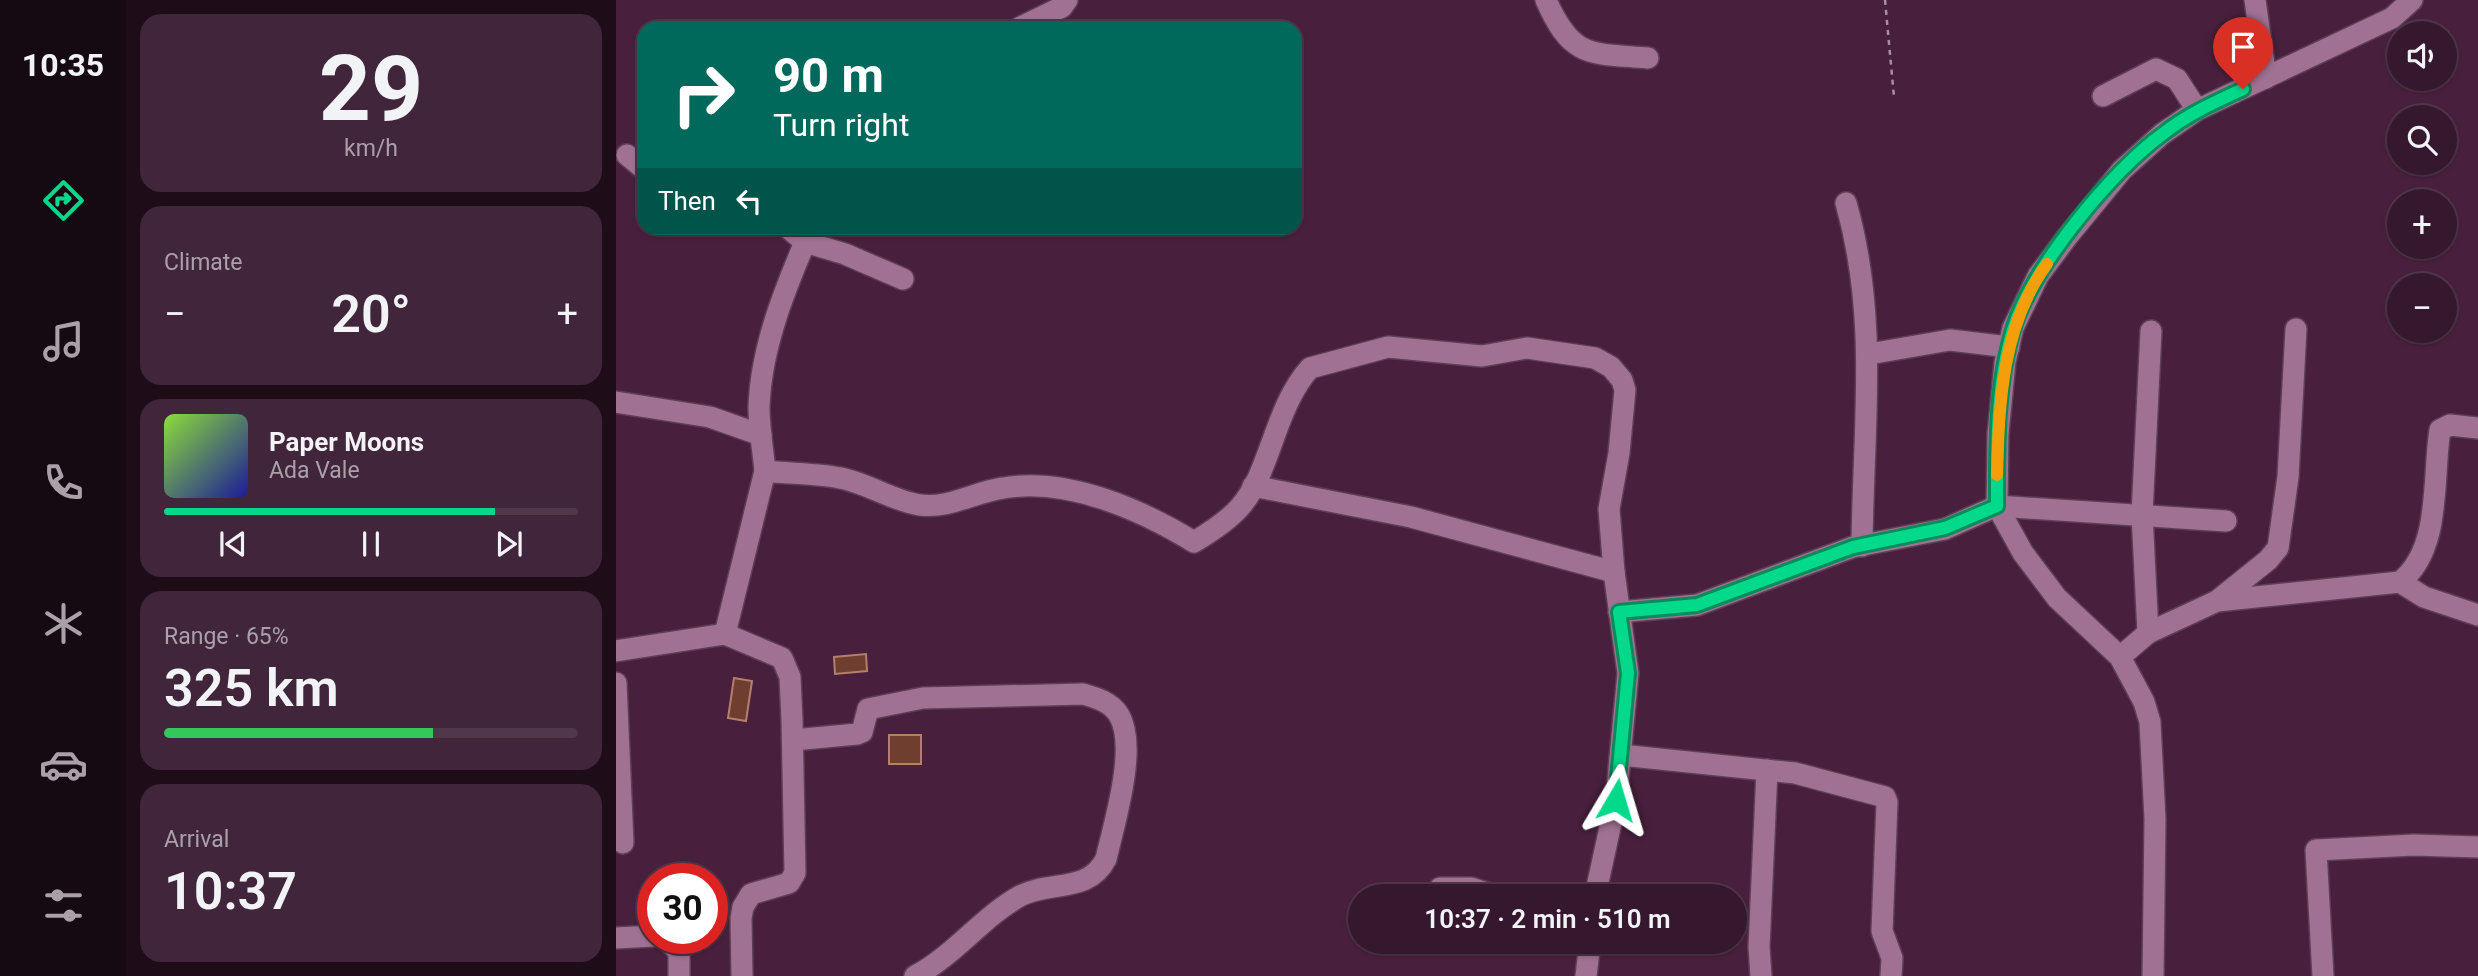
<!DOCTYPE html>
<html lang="en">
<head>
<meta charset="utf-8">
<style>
	body { margin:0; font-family:Roboto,sans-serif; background:#41253a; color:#f1f3f6; height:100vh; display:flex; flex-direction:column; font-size:26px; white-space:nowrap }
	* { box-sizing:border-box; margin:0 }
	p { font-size:23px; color:#aaa0aa }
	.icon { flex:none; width:38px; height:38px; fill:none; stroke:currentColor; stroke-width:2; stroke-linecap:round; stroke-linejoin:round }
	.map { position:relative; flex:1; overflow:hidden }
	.details { display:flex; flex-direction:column; gap:14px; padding:14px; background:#1e0d19; width:490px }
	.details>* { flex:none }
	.top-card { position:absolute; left:21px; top:21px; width:665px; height:214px; border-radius:21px; box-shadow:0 2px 5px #0004,0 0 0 2px #50374a; background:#00695c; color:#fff; overflow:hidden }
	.tools { position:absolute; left:1771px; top:21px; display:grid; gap:14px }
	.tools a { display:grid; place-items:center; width:70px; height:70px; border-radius:50%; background:#36182e; box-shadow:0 2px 5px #0004,0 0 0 2px #50374a; font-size:35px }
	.speed { position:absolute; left:21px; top:863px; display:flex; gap:14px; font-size:35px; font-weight:700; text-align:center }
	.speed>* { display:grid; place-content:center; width:91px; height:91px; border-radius:50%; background:#36182e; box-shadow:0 2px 5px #0004,0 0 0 2px #50374a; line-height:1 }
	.speed .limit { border:10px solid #d22; background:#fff; color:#111 }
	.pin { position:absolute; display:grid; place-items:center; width:60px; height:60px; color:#fff; margin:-72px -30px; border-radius:50% 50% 50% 0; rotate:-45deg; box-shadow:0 0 7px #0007 }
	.pin .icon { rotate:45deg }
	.me { position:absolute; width:77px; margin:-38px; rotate:7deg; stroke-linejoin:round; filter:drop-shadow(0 0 5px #0008) }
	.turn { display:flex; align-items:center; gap:24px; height:147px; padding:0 21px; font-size:32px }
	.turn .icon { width:91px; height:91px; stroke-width:2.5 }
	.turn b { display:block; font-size:49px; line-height:60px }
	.then { display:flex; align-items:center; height:66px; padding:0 21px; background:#0003; gap:14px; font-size:26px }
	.big { font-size:52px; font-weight:600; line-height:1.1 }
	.details .tile { flex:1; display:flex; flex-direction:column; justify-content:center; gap:10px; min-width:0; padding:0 24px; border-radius:21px; background:#41253a }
	.details .dial { align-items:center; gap:0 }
	.dial b { font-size:91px; line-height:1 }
	.song { display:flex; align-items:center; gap:21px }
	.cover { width:84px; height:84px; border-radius:10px; background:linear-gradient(135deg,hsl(90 70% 55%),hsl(240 70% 35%)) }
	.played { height:7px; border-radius:4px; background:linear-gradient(90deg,#03d98b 80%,#50374a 80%) }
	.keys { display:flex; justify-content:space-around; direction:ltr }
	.heat { display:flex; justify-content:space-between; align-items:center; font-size:38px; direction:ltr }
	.charge { height:10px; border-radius:5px; background:linear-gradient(90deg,#34c759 65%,#50374a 0) }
	.trip { position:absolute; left:732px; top:884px; width:399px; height:70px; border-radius:35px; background:#36182e; box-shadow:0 2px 5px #0004,0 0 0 2px #50374a; font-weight:600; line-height:70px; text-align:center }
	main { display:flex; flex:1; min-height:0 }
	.tab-bar { display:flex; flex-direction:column; width:126px; justify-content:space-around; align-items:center; background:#160a12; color:#aaa0aa }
	.tab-bar .icon { width:49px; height:49px }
	.tab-bar .selected { color:#03d98b }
	.tab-bar b { font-size:32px; color:#f1f3f6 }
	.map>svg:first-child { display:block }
	.building { fill:#6f3e2e; stroke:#b57e6d; stroke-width:2 }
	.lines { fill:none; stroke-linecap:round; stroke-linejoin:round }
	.minor-casing { stroke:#5e3e56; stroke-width:24 }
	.path { stroke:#aa8fa2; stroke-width:2.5; stroke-dasharray:5 5; stroke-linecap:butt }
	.minor { stroke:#a07192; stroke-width:21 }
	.route-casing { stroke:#028d5a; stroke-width:18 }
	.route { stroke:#03d98b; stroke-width:12 }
	.slow { stroke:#f59e0b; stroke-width:12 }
</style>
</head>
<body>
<main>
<nav class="tab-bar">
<b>10:35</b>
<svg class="icon selected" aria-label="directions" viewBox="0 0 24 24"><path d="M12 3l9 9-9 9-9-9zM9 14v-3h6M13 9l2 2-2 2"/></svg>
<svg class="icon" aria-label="music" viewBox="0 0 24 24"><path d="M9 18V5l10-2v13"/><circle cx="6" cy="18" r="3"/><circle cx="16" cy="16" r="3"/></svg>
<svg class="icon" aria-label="phone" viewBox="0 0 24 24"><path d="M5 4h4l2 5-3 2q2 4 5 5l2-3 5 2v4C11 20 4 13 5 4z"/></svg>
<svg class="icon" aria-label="climate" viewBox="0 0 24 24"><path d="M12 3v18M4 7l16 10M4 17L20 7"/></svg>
<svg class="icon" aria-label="car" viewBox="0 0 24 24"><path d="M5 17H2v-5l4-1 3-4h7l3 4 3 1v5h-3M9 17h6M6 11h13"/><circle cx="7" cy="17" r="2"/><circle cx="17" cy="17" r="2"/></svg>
<svg class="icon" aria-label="filters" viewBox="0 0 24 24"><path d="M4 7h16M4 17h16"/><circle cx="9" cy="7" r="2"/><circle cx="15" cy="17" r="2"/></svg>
</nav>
<section class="details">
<div class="tile dial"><b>29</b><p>km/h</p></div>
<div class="tile"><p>Climate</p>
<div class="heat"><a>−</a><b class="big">20°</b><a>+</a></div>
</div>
<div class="tile">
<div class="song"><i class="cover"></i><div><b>Paper Moons</b><p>Ada Vale</p></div></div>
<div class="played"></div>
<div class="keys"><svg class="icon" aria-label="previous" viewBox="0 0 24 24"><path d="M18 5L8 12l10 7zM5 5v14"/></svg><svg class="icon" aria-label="pause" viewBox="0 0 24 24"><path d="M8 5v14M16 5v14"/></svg><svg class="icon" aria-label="next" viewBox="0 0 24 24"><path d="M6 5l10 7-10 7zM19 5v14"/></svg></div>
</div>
<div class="tile"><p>Range · 65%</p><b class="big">325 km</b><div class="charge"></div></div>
<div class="tile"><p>Arrival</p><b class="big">10:37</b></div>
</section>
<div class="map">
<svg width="1862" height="976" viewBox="0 0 1862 976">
	<rect width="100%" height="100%" fill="#48203d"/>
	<g class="building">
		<path d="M 250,654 L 251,671 L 219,674 L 218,657 Z"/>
		<path d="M 118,678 L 136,681 L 130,721 L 112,718 Z"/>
		<rect x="273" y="735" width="32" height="29"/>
	</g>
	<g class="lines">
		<g class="minor-casing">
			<g id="minor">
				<path d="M 930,0 C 956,59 974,53 1032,58"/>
				<path d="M 1639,0 L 1650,78"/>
				<path d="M 403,28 L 446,7 L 451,0"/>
				<path d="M 1487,96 L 1540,69 L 1561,79 L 1581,110"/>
				<path d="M 11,155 L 28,169"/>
				<path d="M 1230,203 C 1263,319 1247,428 1246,546"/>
				<path d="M 172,228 L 189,242 L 229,254 L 287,279"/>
				<path d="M 1253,354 L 1334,340 L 1393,347"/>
				<path d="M 0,402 L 94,417 L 145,435"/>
				<path d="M 149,471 C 147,450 143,428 143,407 C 145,345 171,284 195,228"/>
				<path d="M 637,486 L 795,517 L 998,572"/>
				<path d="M 1784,582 L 1808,597 L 1862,615"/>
				<path d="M 1601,601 L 1652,560 L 1662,548 L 1672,477 L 1680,329"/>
				<path d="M 1003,612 L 1081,605 L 1237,547 L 1329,529 L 1381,506 L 1610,521"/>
				<path d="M 1532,633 L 1526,514 L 1535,331"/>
				<path d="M 109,634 L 149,471 C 175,474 204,473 229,479 C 254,485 278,501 304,505 C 332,509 359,492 387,488 C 451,477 524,509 578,542 C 593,533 612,521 624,507 C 655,472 658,408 694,368 L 772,347 L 866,356 L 911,348 L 979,358 L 995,367 L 1006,380 L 1009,390 L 1003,453 L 993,509 L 998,572 L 1012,673 L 1000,800 L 979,896"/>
				<path d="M 0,651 L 109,634 L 166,658 L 174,677 L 176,720 L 179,873 L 173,883 L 135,894 L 127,907 L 125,918 L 126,976"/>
				<path d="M 1504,657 L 1532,633 L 1601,601 L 1784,582 C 1826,549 1816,479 1824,430 L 1834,425 L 1862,428"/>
				<path d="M 0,683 L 7,843"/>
				<path d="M 177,740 L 241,734 L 246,732 L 252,709 L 307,698 L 467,694 C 481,698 495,702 503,715 C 522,747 498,824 490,859 C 472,894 434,880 404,896 C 366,917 338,956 299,976"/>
				<path d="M 1005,755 L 1179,773 L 1269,797 L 1271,802 L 1266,931 L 1276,958 L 1275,976"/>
				<path d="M 824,888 L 855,888 L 879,896"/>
				<path d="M 0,938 L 37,936"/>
				<path d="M 50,938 L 63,952 L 63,976"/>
				<path d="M 970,976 L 974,942"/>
				<path d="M 1145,976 L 1143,947 L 1151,770"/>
				<path d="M 1537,976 L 1539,819 L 1534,722 L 1528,702 L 1504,657 L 1441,598 L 1407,553 L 1381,506 L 1382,434 L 1389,362 L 1397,328 L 1422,276 L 1451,237 L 1506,170 L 1546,134 L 1581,110 L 1776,18 L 1796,0"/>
				<path d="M 1707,976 L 1700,850 L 1798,845 L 1862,847"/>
			</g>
		</g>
		<path class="path" d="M 1269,0 L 1278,97"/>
		<use href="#minor" class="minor"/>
	</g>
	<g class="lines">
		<g class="route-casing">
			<path id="route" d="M 1000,800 L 1012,673 L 1003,612 L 1081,605 L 1237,547 L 1329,528 L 1381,506 C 1381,448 1380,386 1397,330 C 1415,269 1496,170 1548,133 C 1572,114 1599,102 1627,89"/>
		</g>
		<use href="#route" class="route"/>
		<path class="slow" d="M 1381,475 C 1383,402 1386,325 1431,264"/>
	</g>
</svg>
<div class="tools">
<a><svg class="icon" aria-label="sound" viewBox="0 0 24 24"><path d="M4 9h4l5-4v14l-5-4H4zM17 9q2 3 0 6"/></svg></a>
<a><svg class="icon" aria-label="search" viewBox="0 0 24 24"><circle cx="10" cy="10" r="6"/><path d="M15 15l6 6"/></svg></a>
<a>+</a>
<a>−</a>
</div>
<div class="speed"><div class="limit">30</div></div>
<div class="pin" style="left:1627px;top:89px;background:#d93025"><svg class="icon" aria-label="arrive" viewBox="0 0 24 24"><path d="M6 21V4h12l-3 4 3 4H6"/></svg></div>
<svg class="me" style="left:1000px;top:800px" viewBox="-20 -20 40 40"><path d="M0-17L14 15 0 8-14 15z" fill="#03d98b" stroke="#fff" stroke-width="4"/></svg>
<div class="trip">10:37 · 2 min · 510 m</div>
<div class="top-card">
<div class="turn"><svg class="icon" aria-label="right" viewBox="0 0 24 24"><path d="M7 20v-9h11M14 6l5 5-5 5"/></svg><div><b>90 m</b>Turn right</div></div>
<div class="then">Then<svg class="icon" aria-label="left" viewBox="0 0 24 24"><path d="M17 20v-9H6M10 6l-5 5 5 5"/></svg></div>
</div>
</div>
</main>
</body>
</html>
